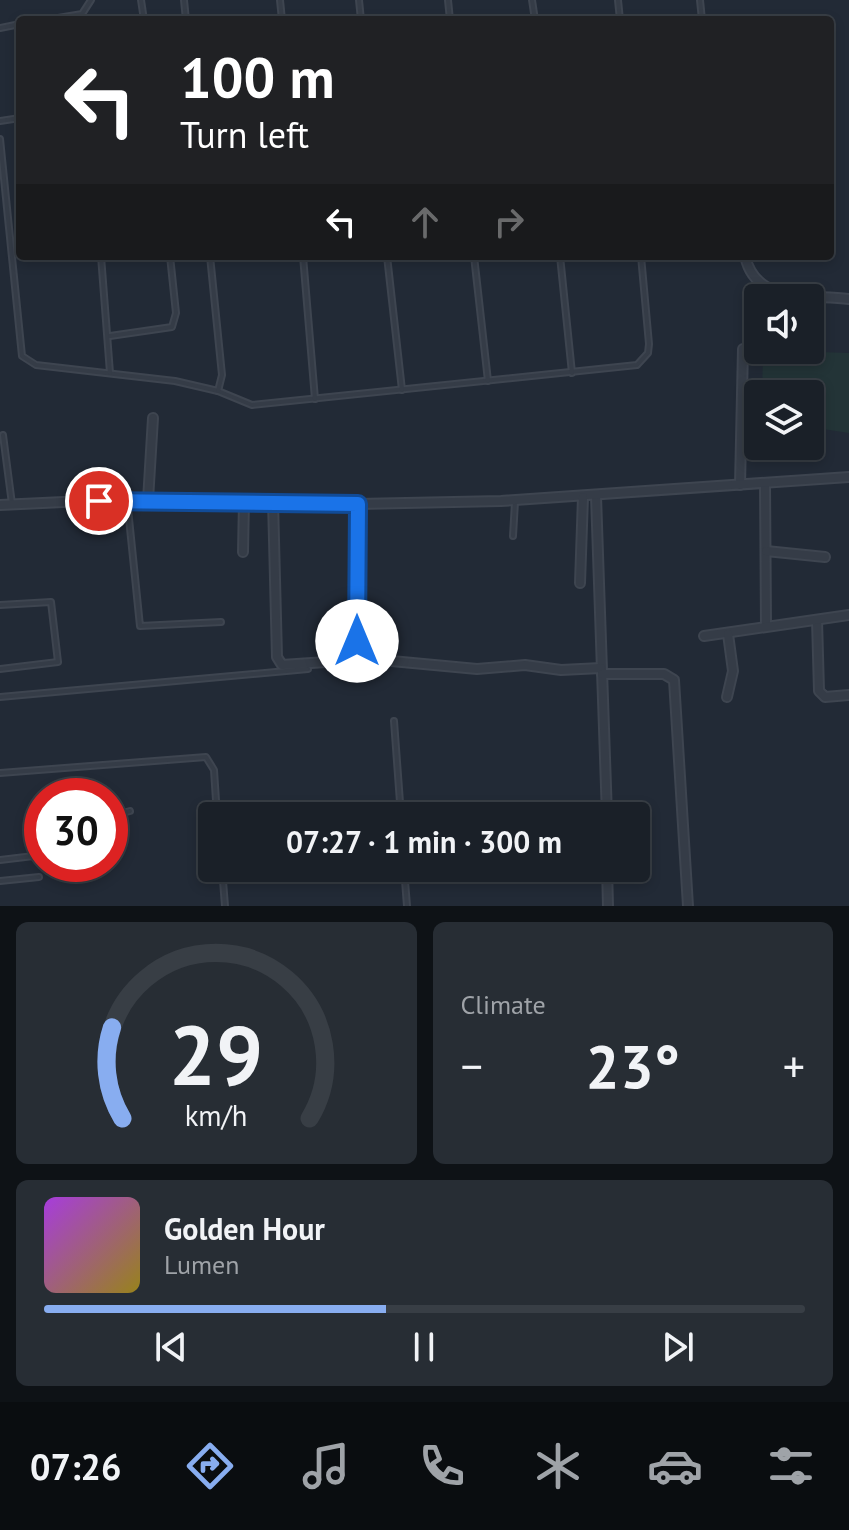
<!DOCTYPE html>
<html lang="en">
<head>
<meta charset="utf-8">
<style>
	body { margin:0; font-family:"PT Sans",sans-serif; background:#272d34; color:#f1f3f6; height:100vh; display:flex; flex-direction:column; font-size:30px; white-space:nowrap }
	* { box-sizing:border-box; margin:0 }
	p { font-size:26px; color:#9fa3a8 }
	.icon { flex:none; width:44px; height:44px; fill:none; stroke:currentColor; stroke-width:2; stroke-linecap:round; stroke-linejoin:round }
	.map { position:relative; height:906px; overflow:hidden }
	.side { display:flex; flex-direction:column; gap:16px; padding:16px; background:#0e1216; flex:1 }
	.side>* { flex:none }
	.guide { position:absolute; left:16px; top:16px; width:818px; height:244px; border-radius:8px; box-shadow:0 4px 12px #0003,0 0 0 2px #383e45; background:#202124; color:#fff; overflow:hidden }
	.controls { position:absolute; left:744px; top:284px; display:grid; gap:16px }
	.controls a { display:grid; place-items:center; width:80px; height:80px; border-radius:8px; background:#1a2028; box-shadow:0 4px 12px #0003,0 0 0 2px #383e45; font-size:40px }
	.speed { position:absolute; left:24px; top:778px; display:flex; gap:16px; font-size:40px; font-weight:700; text-align:center }
	.speed>* { display:grid; place-content:center; width:104px; height:104px; border-radius:50%; background:#1a2028; box-shadow:0 4px 12px #0003,0 0 0 2px #383e45; line-height:1 }
	.speed .limit { border:12px solid #d22; background:#fff; color:#111 }
	.pin { position:absolute; display:grid; place-items:center; width:68px; height:68px; color:#fff; margin:-34px; border:4px solid #fff; border-radius:50%; box-shadow:0 2px 8px #0007 }
	.me { position:absolute; width:88px; margin:-44px; rotate:0deg; stroke-linejoin:round; filter:drop-shadow(0 0 6px #0008) }
	.turn { display:flex; align-items:center; gap:28px; height:168px; padding:0 32px; font-size:36px }
	.turn .icon { width:104px; height:104px; stroke-width:2.5 }
	.turn b { display:block; font-size:56px; line-height:68px }
	.lanes { display:flex; align-items:center; height:76px; padding:0 32px; background:#0003; justify-content:center; gap:40px; direction:ltr }
	.lanes .off { opacity:.35 }
	.big { font-size:60px; font-weight:800; line-height:1.1 }
	.side .card { flex:1; display:flex; flex-direction:column; justify-content:center; gap:12px; min-width:0; padding:0 28px; border-radius:12px; background:#272d34 }
	.side .dial { align-items:center; gap:0 }
	.dial svg { height:208px; overflow:visible; fill:none; stroke:#383e45; stroke-width:7; stroke-linecap:round; text-anchor:middle }
	.dial text { fill:#f1f3f6; stroke:none }
	.song { display:flex; align-items:center; gap:24px }
	.cover { width:96px; height:96px; border-radius:12px; background:linear-gradient(135deg,hsl(280 70% 55%),hsl(50 70% 35%)) }
	.played { height:8px; border-radius:4px; background:linear-gradient(90deg,#88adf0 45%,#383e45 45%) }
	.keys { display:flex; justify-content:space-around; direction:ltr }
	.heat { display:flex; justify-content:space-between; align-items:center; font-size:44px; direction:ltr }
	.side .tiles { flex:1; display:grid; gap:16px; grid-template-columns:1fr 1fr }
	.card:last-child { grid-column:span 2 }
	.trip { position:absolute; left:198px; top:802px; width:452px; height:80px; border-radius:8px; background:#1a2028; box-shadow:0 4px 12px #0003,0 0 0 2px #383e45; font-weight:800; line-height:80px; text-align:center }
	.dock { display:flex; height:128px; justify-content:space-around; align-items:center; background:#0a0d10; color:#9fa3a8 }
	.dock .icon { width:56px; height:56px }
	.dock .selected { color:#88adf0 }
	.dock b { font-size:36px; color:#f1f3f6 }
	.map>svg:first-child { display:block }
	.green { fill:#233437 }
	.lines { fill:none; stroke-linecap:round; stroke-linejoin:round }
	.lane-casing { stroke:#3e4550; stroke-width:8 }
	.street-casing { stroke:#3e4550; stroke-width:12 }
	.lane { stroke:#353c47; stroke-width:4 }
	.street { stroke:#353c47; stroke-width:8 }
	.route-casing { stroke:#114b97; stroke-width:20 }
	.route { stroke:#1a73e8; stroke-width:14 }
</style>
</head>
<body>
<div class="map">
<svg width="849" height="906" viewBox="0 0 849 906">
	<rect width="100%" height="100%" fill="#222a36"/>
	<path class="green" d="M 763,350 L 849,353 L 849,433 L 810,427 L 810,394 L 762,394 Z"/>
	<g class="lines">
		<g class="lane-casing">
			<g id="lane">
				<path d="M 141,0 L 144,20"/>
				<path d="M 184,0 L 186,20"/>
				<path d="M 280,0 L 282,20"/>
				<path d="M 359,0 L 361,20"/>
				<path d="M 448,0 L 450,20"/>
				<path d="M 532,0 L 535,20"/>
				<path d="M 618,0 L 620,20"/>
				<path d="M 700,0 L 702,20"/>
				<path d="M 46,20 L 82,14 L 91,0"/>
				<path d="M 0,28 L 20,24"/>
				<path d="M 0,121 L 20,118"/>
				<path d="M 0,139 L 22,356 L 36,365 L 175,381 L 218,391 L 252,405 L 637,365 L 648,353 L 649,344 L 641,256"/>
				<path d="M 101,256 L 110,373"/>
				<path d="M 210,256 L 222,375 L 218,391"/>
				<path d="M 303,256 L 315,399"/>
				<path d="M 387,256 L 402,390"/>
				<path d="M 474,256 L 488,381"/>
				<path d="M 560,256 L 572,373"/>
				<path d="M 110,336 L 172,327 L 176,313 L 170,256"/>
				<path d="M 3,435 L 12,504"/>
				<path d="M 127,499 L 140,626 L 221,622"/>
				<path d="M 513,536 L 515,502"/>
				<path d="M 0,605 L 51,602 L 58,662 L 0,669"/>
				<path d="M 0,697 L 308,669"/>
				<path d="M 394,721 L 401,816"/>
				<path d="M 0,773 L 206,757 L 214,770 L 217,816"/>
				<path d="M 110,827 L 112,816 L 130,811"/>
				<path d="M 0,860 L 42,855"/>
				<path d="M 222,868 L 225,906"/>
				<path d="M 404,868 L 407,906"/>
				<path d="M 0,881 L 39,877"/>
			</g>
		</g>
		<g class="street-casing">
			<g id="street">
				<path d="M 745,256 C 756,305 808,294 849,299"/>
				<path d="M 765,483 L 766,625"/>
				<path d="M 740,485 L 743,349"/>
				<path d="M 596,496 L 607,816"/>
				<path d="M 148,500 L 153,418"/>
				<path d="M 273,501 L 277,657 L 282,665 L 370,659 L 477,669 L 525,665 L 561,670 L 601,668"/>
				<path d="M 0,505 L 127,499 L 358,504 L 501,501 L 849,477"/>
				<path d="M 766,551 L 825,557"/>
				<path d="M 243,552 L 244,501"/>
				<path d="M 580,583 L 583,497"/>
				<path d="M 817,620 L 819,691 L 825,697 L 849,695"/>
				<path d="M 704,636 L 849,615"/>
				<path d="M 357,641 L 358,504"/>
				<path d="M 602,674 L 664,674 L 674,680 L 688,906"/>
				<path d="M 727,697 L 733,671 L 728,634"/>
				<path d="M 607,868 L 608,906"/>
			</g>
		</g>
		<use href="#lane" class="lane"/>
		<use href="#street" class="street"/>
	</g>
	<g class="lines">
		<g class="route-casing">
			<path id="route" d="M 99,501 L 358,504 L 357,641"/>
		</g>
		<use href="#route" class="route"/>
	</g>
</svg>
<div class="controls">
<a><svg class="icon" aria-label="sound" viewBox="0 0 24 24"><path d="M4 9h4l5-4v14l-5-4H4zM17 9q2 3 0 6"/></svg></a>
<a><svg class="icon" aria-label="layers" viewBox="0 0 24 24"><path d="M12 4l9 5-9 5-9-5zM3 14l9 5 9-5"/></svg></a>
</div>
<div class="speed"><div class="limit">30</div></div>
<div class="pin" style="left:99px;top:501px;background:#d93025"><svg class="icon" aria-label="arrive" viewBox="0 0 24 24"><path d="M6 21V4h12l-3 4 3 4H6"/></svg></div>
<svg class="me" style="left:357px;top:641px" viewBox="-20 -20 40 40"><circle r="19" fill="#fff"/><path d="M0-13L10 11 0 6-10 11z" fill="#1a73e8"/></svg>
<div class="trip">07:27 · 1 min · 300 m</div>
<div class="guide">
<div class="turn"><svg class="icon" aria-label="left" viewBox="0 0 24 24"><path d="M17 20v-9H6M10 6l-5 5 5 5"/></svg><div><b>100 m</b>Turn left</div></div>
<div class="lanes"><svg class="icon" aria-label="left" viewBox="0 0 24 24"><path d="M17 20v-9H6M10 6l-5 5 5 5"/></svg><svg class="icon off" aria-label="ahead" viewBox="0 0 24 24"><path d="M12 20V5M6 11l6-6 6 6"/></svg><svg class="icon off" aria-label="right" viewBox="0 0 24 24"><path d="M7 20v-9h11M14 6l5 5-5 5"/></svg></div>
</div>
</div>
<section class="side">
<div class="tiles">
<div class="card dial"><svg viewBox="0 0 100 80">
<path d="M14 69A42 42 0 1 1 86 69"/>
<path d="M14 69A42 42 0 0 1 10 34" stroke="#88adf0"/>
<text x="50" y="56" font-size="32" font-weight="700">29</text>
<text x="50" y="72" font-size="11">km/h</text>
</svg></div>
<div class="card"><p>Climate</p>
<div class="heat"><a>−</a><b class="big">23°</b><a>+</a></div>
</div>
<div class="card">
<div class="song"><i class="cover"></i><div><b>Golden Hour</b><p>Lumen</p></div></div>
<div class="played"></div>
<div class="keys"><svg class="icon" aria-label="previous" viewBox="0 0 24 24"><path d="M18 5L8 12l10 7zM5 5v14"/></svg><svg class="icon" aria-label="pause" viewBox="0 0 24 24"><path d="M8 5v14M16 5v14"/></svg><svg class="icon" aria-label="next" viewBox="0 0 24 24"><path d="M6 5l10 7-10 7zM19 5v14"/></svg></div>
</div>
</div>
</section>
<nav class="dock">
<b>07:26</b>
<svg class="icon selected" aria-label="directions" viewBox="0 0 24 24"><path d="M12 3l9 9-9 9-9-9zM9 14v-3h6M13 9l2 2-2 2"/></svg>
<svg class="icon" aria-label="music" viewBox="0 0 24 24"><path d="M9 18V5l10-2v13"/><circle cx="6" cy="18" r="3"/><circle cx="16" cy="16" r="3"/></svg>
<svg class="icon" aria-label="phone" viewBox="0 0 24 24"><path d="M5 4h4l2 5-3 2q2 4 5 5l2-3 5 2v4C11 20 4 13 5 4z"/></svg>
<svg class="icon" aria-label="climate" viewBox="0 0 24 24"><path d="M12 3v18M4 7l16 10M4 17L20 7"/></svg>
<svg class="icon" aria-label="car" viewBox="0 0 24 24"><path d="M5 17H2v-5l4-1 3-4h7l3 4 3 1v5h-3M9 17h6M6 11h13"/><circle cx="7" cy="17" r="2"/><circle cx="17" cy="17" r="2"/></svg>
<svg class="icon" aria-label="filters" viewBox="0 0 24 24"><path d="M4 7h16M4 17h16"/><circle cx="9" cy="7" r="2"/><circle cx="15" cy="17" r="2"/></svg>
</nav>
</body>
</html>
